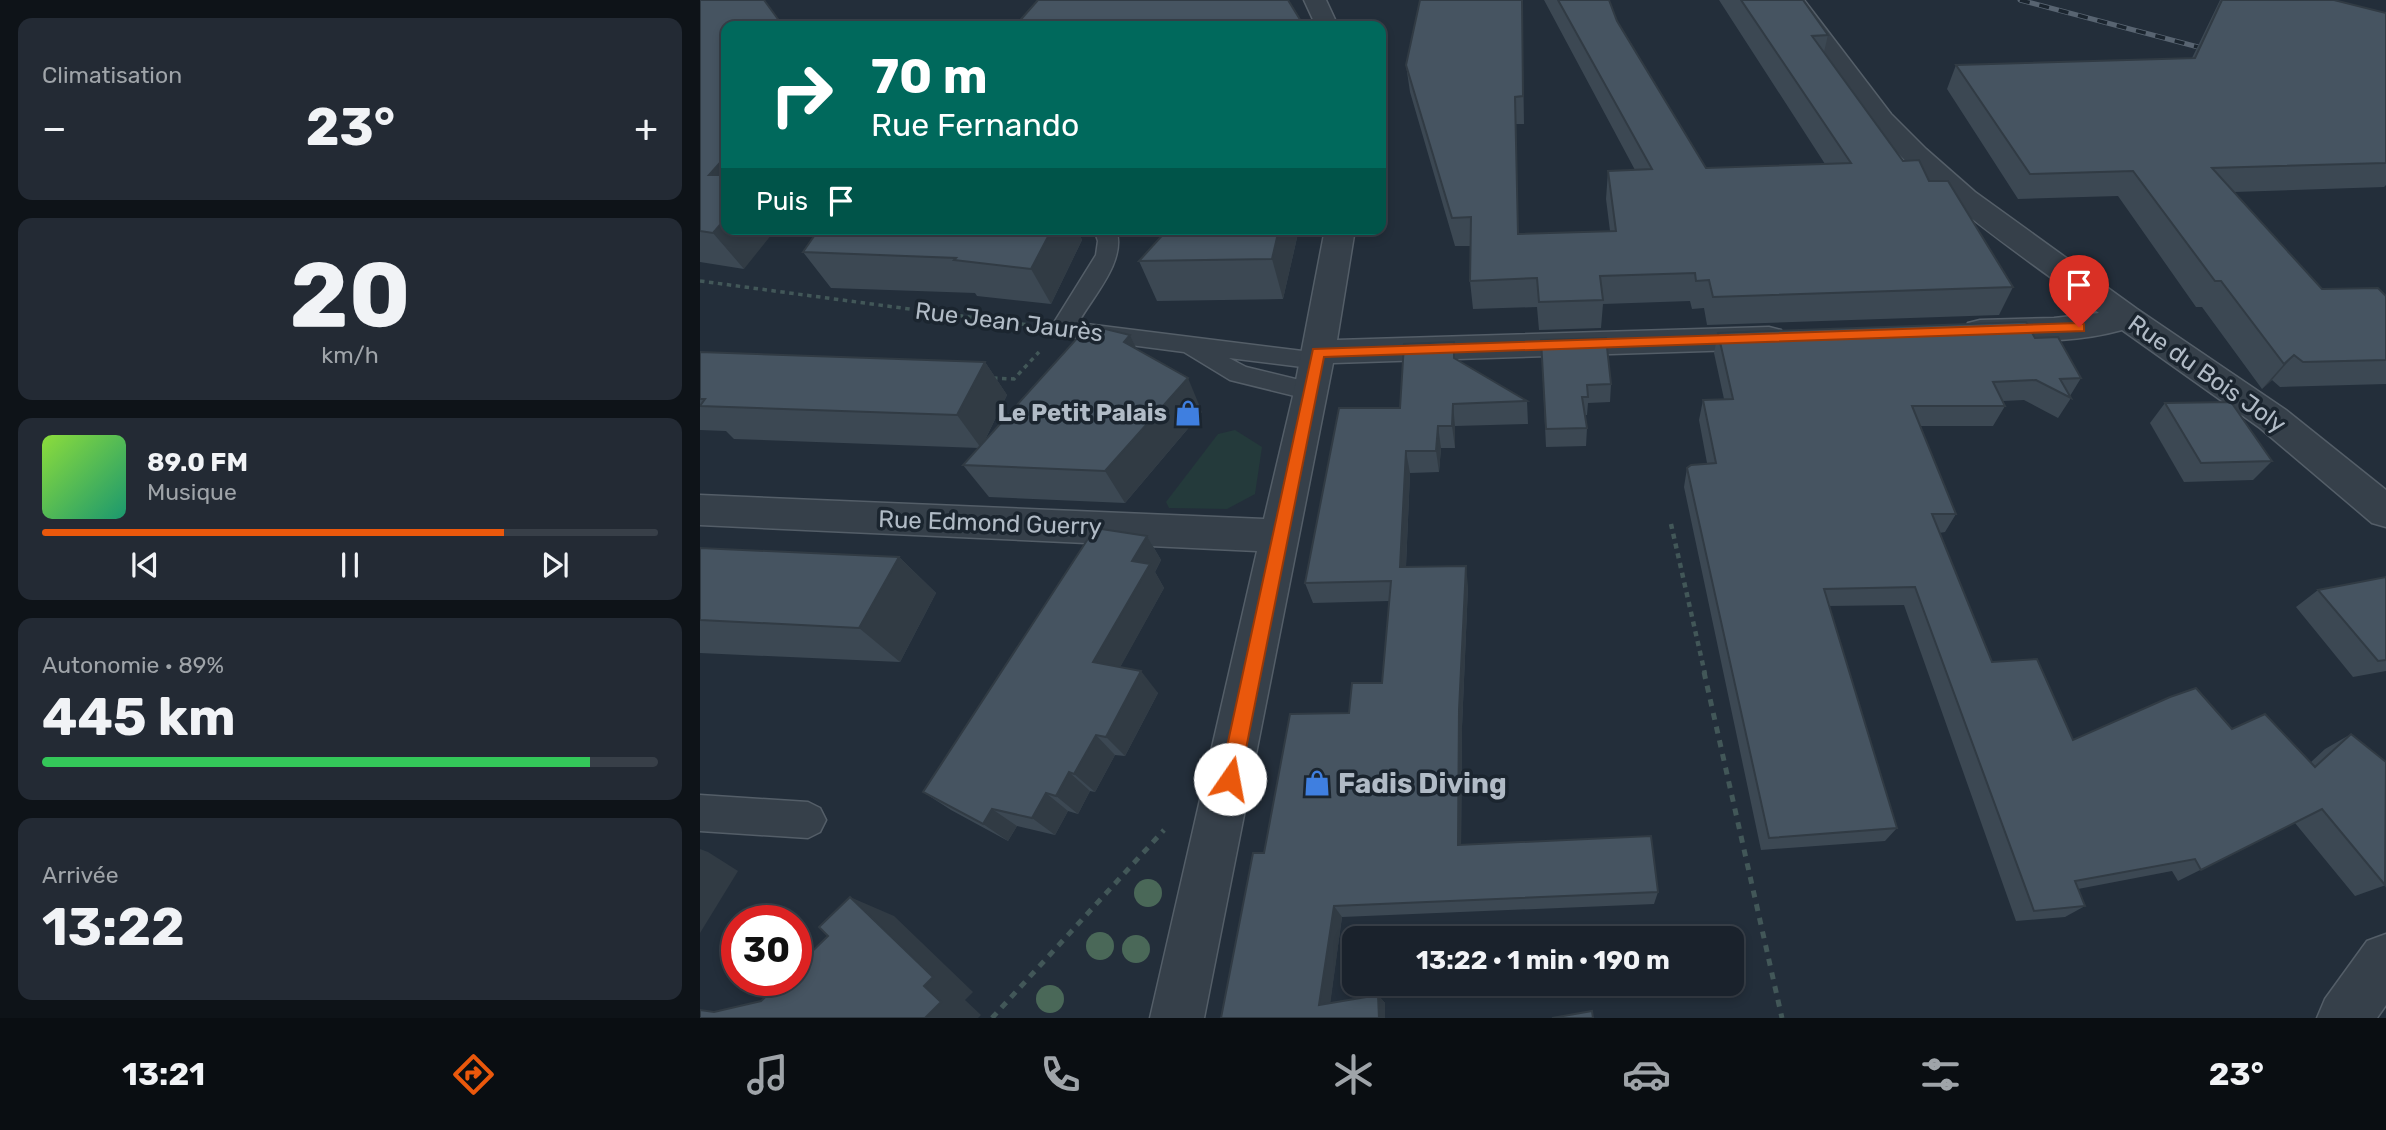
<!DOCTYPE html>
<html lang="fr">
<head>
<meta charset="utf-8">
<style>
	body { margin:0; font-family:Rubik,sans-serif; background:#232a34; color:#f1f3f6; height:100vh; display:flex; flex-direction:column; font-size:26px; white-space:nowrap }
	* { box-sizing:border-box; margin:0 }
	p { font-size:23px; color:#9fa4a9 }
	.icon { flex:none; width:38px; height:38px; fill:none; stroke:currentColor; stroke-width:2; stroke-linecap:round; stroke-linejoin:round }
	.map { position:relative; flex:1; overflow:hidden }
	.drawer { display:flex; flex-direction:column; gap:18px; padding:18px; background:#0e1318; width:700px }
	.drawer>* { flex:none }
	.top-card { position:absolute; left:21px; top:21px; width:665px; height:214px; border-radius:14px; box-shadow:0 4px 10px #0003,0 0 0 2px #383f48; background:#00695c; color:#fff; overflow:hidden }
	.speed { position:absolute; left:21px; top:905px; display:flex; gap:14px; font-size:35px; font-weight:700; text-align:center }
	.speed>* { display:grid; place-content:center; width:91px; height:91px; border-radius:50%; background:#1a222c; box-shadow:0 4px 10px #0003,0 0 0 2px #383f48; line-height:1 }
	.speed .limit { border:10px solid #d22; background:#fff; color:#111 }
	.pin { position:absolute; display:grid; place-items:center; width:60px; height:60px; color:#fff; margin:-72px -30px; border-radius:50% 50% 50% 0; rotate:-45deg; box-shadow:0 0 7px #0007 }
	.pin .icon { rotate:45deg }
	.me { position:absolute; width:77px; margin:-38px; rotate:12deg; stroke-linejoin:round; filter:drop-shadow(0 0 5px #0008) }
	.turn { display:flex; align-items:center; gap:24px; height:147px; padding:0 35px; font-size:32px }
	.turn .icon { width:91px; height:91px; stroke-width:2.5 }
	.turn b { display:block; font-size:49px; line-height:60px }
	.then { display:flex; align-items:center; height:66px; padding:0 35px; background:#0003; gap:14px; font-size:26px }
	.big { font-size:52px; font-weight:700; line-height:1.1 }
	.drawer .widget { flex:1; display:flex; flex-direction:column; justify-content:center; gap:10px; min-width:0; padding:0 24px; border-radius:14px; background:#232a34 }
	.drawer .dial { align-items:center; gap:0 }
	.dial b { font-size:91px; line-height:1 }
	.song { display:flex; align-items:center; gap:21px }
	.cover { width:84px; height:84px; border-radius:10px; background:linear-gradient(135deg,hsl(90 70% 55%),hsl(160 70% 35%)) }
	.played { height:7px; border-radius:4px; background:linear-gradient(90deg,#ea580c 75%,#383f48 75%) }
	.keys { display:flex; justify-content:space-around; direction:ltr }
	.heat { display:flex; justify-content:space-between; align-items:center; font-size:38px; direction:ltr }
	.charge { height:10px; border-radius:5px; background:linear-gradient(90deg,#34c759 89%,#383f48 0) }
	.trip { position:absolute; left:642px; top:926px; width:402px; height:70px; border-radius:14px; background:#1a222c; box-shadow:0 4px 10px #0003,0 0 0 2px #383f48; font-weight:700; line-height:70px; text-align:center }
	.dock { display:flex; height:112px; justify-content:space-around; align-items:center; background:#0a0e12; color:#9fa4a9 }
	.dock .icon { width:49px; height:49px }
	.dock .active { color:#ea580c }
	.dock b { font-size:32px; color:#f1f3f6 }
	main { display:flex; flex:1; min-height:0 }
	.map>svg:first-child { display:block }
	.green { fill:#243a3b }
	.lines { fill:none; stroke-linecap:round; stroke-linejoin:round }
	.lane-casing { stroke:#545e68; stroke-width:3 }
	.street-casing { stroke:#545e68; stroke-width:3 }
	.path-far2 { stroke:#425758; stroke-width:3.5; stroke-dasharray:4.5 4.5; stroke-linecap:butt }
	.path-far1 { stroke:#425758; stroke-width:4.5; stroke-dasharray:5 5; stroke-linecap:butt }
	.path { stroke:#425758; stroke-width:5; stroke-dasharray:7 7; stroke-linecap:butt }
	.lane { fill:#36404a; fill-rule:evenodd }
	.street { fill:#36404a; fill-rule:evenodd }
	.rail-casing { stroke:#586471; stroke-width:5 }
	.rail { stroke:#1b252f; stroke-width:3.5; stroke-dasharray:10; stroke-linecap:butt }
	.tree { fill:#4a6858 }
	.wall { fill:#3c4853 }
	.shaded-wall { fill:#313b44 }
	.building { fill:#465461; stroke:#313b44; stroke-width:2 }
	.route { fill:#ea580c; stroke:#983908; stroke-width:2 }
	.labels { text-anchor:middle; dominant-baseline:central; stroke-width:7; stroke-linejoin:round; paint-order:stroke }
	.street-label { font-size:24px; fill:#b1bbc6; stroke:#1b252f }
	.poi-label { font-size:24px; font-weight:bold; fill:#b1bbc6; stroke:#1b252f; text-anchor:end }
	.near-poi-label { font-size:28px; font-weight:bold; fill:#b1bbc6; stroke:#1b252f; text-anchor:start }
</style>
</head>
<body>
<main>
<section class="drawer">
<div class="widget"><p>Climatisation</p>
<div class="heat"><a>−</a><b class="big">23°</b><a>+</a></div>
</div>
<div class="widget dial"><b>20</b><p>km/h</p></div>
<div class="widget">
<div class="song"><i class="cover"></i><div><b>89.0 FM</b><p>Musique</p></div></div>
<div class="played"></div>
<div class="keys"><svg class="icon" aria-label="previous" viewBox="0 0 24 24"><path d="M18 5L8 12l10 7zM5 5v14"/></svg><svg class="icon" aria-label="pause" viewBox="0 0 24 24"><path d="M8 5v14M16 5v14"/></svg><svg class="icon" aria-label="next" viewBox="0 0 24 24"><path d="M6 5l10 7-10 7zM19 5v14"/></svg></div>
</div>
<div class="widget"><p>Autonomie · 89%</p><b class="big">445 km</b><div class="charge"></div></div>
<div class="widget"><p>Arrivée</p><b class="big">13:22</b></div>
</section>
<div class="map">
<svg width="1686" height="1018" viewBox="0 0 1686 1018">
	<rect width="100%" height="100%" fill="#232e3a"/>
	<path class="green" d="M 535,430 L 562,447 L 555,494 L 527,509 L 469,508 L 466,502 L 518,434 Z"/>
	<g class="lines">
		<g class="lane-casing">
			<g id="lane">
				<path d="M 394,229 L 416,229 C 427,261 393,296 378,323 L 627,354 L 630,360 L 627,366 L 618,369 L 529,358 L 546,367 L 620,385 L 624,391 L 620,397 L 611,400 L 530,380 L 484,352 L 354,335 L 350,329 L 396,255 L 398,241 Z"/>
				<path d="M 0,795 L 108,802 L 120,808 L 126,820 L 120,832 L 108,838 L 0,831 Z"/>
			</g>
		</g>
		<g class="street-casing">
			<g id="street">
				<path d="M 604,0 L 626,0 L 638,26 L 616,26 Z"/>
				<path d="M 1082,0 L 1104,0 L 1191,114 L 1226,149 L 1275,192 L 1437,309 L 1586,410 L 1686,490 L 1686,527 L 1672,523 L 1560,428 L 1422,330 C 1375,343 1328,341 1280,342 L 1268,339 L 1264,331 L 1268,323 L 1280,320 L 1354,318 L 1399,313 C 1322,255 1236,200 1173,126 C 1140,87 1111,42 1082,0 Z"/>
				<path d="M 625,229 L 655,229 L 637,340 L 1069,327 L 1081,330 L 1086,338 L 1081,346 L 1069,349 L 633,363 L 504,1018 L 450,1018 L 557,551 L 0,525 L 0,495 L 564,519 L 593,396 Z"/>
				<path d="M 1686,934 L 1686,1005 L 1677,1018 L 1617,1018 L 1625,999 L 1667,941 Z"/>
			</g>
		</g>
		<g class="path-far2">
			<path d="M 0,281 L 329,325"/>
			<path d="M 293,378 L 314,379 L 339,352"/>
		</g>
		<path class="path-far1" d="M 971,524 L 1005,674"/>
		<g class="path">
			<path d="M 1004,672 L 1082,1018"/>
			<path d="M 292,1018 L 464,830"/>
		</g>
		<use href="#lane" class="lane"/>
		<use href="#street" class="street"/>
		<g class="rail-casing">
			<path id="rail" d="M 1320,0 L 1517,52"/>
		</g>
		<use href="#rail" class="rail"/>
	</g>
	<g class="tree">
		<circle cx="448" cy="893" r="14"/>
		<circle cx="400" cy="946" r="14"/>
		<circle cx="436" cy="949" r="14"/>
		<circle cx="350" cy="999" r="14"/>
	</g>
	<g class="wall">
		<path d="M 0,0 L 44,269 L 0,262 Z"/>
		<path d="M 822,0 L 824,124 L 816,124 L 818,234 L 910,231 L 906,199 L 908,171 L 935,170 L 844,0 L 909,0 L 917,21 L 1006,168 L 1125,164 L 1019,0 L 1103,0 L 1128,35 L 1124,52 L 1203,161 L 1229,181 L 1313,287 L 1299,315 L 1007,325 L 1004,308 L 992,309 L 990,301 L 903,304 L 901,328 L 839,330 L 837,307 L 773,309 L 770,281 L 771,246 L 755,246 L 710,92 L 706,65 Z"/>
		<path d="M 1520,0 L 1634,0 L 1686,13 L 1686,185 L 1684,187 L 1534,192 L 1622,289 L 1686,296 L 1686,384 L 1580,387 L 1572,380 L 1562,389 L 1502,307 L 1496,307 L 1418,196 L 1318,199 L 1247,89 L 1256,65 L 1492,58 Z"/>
		<path d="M 119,229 L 377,229 L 382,240 L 351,304 L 277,296 L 275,293 L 131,288 L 103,252 Z"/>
		<path d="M 599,229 L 583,299 L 457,301 L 439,261 Z"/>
		<path d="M 1018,333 L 1335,338 L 1381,378 L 1370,396 L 1371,398 L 1358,418 L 1324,400 L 1303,401 L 1305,406 L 1293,426 L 1220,426 L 1256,514 L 1245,532 L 1239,533 L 1292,662 L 1373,740 L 1532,729 L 1611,762 L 1625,749 L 1651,734 L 1685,762 L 1686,761 L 1686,885 L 1655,896 L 1595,823 L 1478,881 L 1472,871 L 1378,889 L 1385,906 L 1365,917 L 1316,921 L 1204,605 L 1129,606 L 1197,828 L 1185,841 L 1061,850 L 984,487 L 987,468 L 1007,463 L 999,420 L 1003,400 L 1024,399 L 1014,353 Z"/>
		<path d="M 430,335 L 437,350 L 502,412 L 425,503 L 289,497 L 263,465 L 279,448 L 34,439 L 26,431 L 0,430 L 0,352 L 285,362 L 307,395 L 284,442 Z"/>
		<path d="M 841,340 L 911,384 L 910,402 L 888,403 L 887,415 L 885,415 L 887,428 L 886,446 L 846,447 Z"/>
		<path d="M 756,359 L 827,401 L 828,424 L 755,426 L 755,448 L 741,448 L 739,472 L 710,473 L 706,567 L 768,586 L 762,727 L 761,845 L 958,892 L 954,904 L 642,917 L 630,1003 L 678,995 L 685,1003 L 685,1018 L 521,1018 L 564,853 L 649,713 L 682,683 L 689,601 L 613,603 L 605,583 L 700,408 Z"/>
		<path d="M 1465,403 L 1572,461 L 1553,480 L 1484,482 L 1450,423 Z"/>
		<path d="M 447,536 L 461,560 L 455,572 L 464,588 L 420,667 L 458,693 L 425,756 L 415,755 L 395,792 L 390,791 L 378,814 L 368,811 L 355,835 L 317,826 L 308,841 L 251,810 L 223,792 Z"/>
		<path d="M 0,548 L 199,557 L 236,593 L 200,662 L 0,653 Z"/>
		<path d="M 1686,577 L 1686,671 L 1653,677 L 1596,607 L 1618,590 Z"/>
	</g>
	<g class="shaded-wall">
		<path d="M 26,156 L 26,197 L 9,175 Z"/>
		<path d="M 26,218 L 26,229 L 76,229 L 44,269 L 13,233 Z"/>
		<path d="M 352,229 L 377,229 L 382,240 L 351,304 L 331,269 Z"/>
		<path d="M 579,229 L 599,229 L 583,299 L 572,259 Z"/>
		<path d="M 430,335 L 446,369 L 424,342 Z"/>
		<path d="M 1594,355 L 1572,380 L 1562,389 L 1584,364 Z"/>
		<path d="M 285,362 L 307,395 L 281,448 L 257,415 Z"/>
		<path d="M 488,378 L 502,412 L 425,503 L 405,471 Z"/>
		<path d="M 753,404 L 755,426 L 755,448 L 752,426 Z"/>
		<path d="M 738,426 L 741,448 L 739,472 L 736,451 Z"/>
		<path d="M 706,451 L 710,473 L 705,587 L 700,567 Z"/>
		<path d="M 447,536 L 461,560 L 455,572 L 464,588 L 411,684 L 393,662 L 432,561 Z"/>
		<path d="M 199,557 L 236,593 L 200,662 L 159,628 Z"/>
		<path d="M 766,566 L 768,586 L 762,727 L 761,859 L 758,845 L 759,710 Z"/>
		<path d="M 441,671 L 458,693 L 425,756 L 406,737 Z"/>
		<path d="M 396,735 L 415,755 L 395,792 L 374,774 Z"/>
		<path d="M 369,772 L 390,791 L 378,814 L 356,796 Z"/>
		<path d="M 346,793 L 368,811 L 355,835 L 332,818 Z"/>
		<path d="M 292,809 L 317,826 L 308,841 L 283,824 Z"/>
		<path d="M 0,849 L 8,852 L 38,871 L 0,933 Z"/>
		<path d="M 150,897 L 194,916 L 273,992 L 265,1000 L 281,1015 L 278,1018 L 225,1018 L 224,986 Z"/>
		<path d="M 634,906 L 642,917 L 629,1013 L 619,1005 Z"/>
		<path d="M 678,995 L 685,1003 L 685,1018 L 679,1018 Z"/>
	</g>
	<g class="building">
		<path d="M 0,0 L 64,0 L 83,26 L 26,26 L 26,156 L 9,175 L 26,175 L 26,218 L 13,233 L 0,231 Z"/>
		<path d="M 338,0 L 588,0 L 604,26 L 315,26 Z"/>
		<path d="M 720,0 L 822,0 L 823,96 L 815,97 L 818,234 L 916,231 L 908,171 L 952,169 L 858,0 L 909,0 L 917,21 L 1006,168 L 1151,163 L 1041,0 L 1103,0 L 1128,35 L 1112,36 L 1203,161 L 1219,160 L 1229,181 L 1248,181 L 1313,287 L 1013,297 L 1009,280 L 996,281 L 995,273 L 900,276 L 903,300 L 839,302 L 837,278 L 770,281 L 771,217 L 752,218 L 706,65 Z"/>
		<path d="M 1522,0 L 1634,0 L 1686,13 L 1686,163 L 1512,168 L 1622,289 L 1678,288 L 1686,296 L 1686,360 L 1603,362 L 1594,355 L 1584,364 L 1521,281 L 1515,281 L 1433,171 L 1330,174 L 1256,65 L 1495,58 Z"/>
		<path d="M 119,229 L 352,229 L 331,269 L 254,260 L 256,258 L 103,252 Z"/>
		<path d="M 468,229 L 579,229 L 572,259 L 439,261 Z"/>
		<path d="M 1326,322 L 1335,338 L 1358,337 L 1381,378 L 1360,379 L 1371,398 L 1336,380 L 1293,382 L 1305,406 L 1212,406 L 1256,514 L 1232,514 L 1292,662 L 1337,659 L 1373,740 L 1470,697 L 1496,688 L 1532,729 L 1565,714 L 1615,767 L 1651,734 L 1686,762 L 1685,885 L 1622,809 L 1501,870 L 1495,859 L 1375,881 L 1385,906 L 1334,911 L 1215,587 L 1124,589 L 1197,828 L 1069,838 L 987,468 L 991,465 L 1016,463 L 1003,400 L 1033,399 L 1018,333 Z"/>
		<path d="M 389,325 L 430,335 L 424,342 L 488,378 L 405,471 L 263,465 Z"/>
		<path d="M 906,338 L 911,384 L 887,385 L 888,397 L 882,397 L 887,428 L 846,429 L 841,340 Z"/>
		<path d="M 754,342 L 754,358 L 827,401 L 753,404 L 752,426 L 738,426 L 736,451 L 706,451 L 700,567 L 766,566 L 759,710 L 758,845 L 951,836 L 958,892 L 634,906 L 619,1005 L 678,995 L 679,1018 L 521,1018 L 553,853 L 564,853 L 590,714 L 649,713 L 652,683 L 682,683 L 691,581 L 605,583 L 639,408 L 700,408 L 704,344 Z"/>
		<path d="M 0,352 L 285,362 L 257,415 L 0,406 L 5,399 L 0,399 Z"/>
		<path d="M 1531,402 L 1572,461 L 1501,463 L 1465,403 Z"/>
		<path d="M 395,528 L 447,536 L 432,561 L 450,564 L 393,662 L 441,671 L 406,737 L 396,735 L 374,774 L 369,772 L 356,796 L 346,793 L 332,818 L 292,809 L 283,824 L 223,792 Z"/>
		<path d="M 0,548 L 199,557 L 159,628 L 0,620 Z"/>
		<path d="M 1686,577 L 1686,660 L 1678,661 L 1618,590 Z"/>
		<path d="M 150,897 L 233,977 L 224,986 L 241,1002 L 225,1018 L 0,1018 L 0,1010 L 14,1012 L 61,1001 L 83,980 L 96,980 L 96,967 L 128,936 L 119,927 Z"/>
		<path d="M 892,1011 L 893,1018 L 852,1018 Z"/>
	</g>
	<path class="route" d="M 1379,323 L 1384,324 L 1384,331 L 624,357 L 540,779 L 537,786 L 530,788 L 523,786 L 520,779 L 613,349 Z"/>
	<defs>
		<g id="shop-bare" transform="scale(2.1)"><path d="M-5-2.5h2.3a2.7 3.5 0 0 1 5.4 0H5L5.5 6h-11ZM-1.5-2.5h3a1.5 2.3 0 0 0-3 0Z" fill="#3f7fe0" stroke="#1b252f" stroke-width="2.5" paint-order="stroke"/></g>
	</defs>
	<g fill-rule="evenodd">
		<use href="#shop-bare" x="488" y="413"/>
		<use href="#shop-bare" x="617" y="783"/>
	</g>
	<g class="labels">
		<g class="street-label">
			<text transform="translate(309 322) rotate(7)">Rue Jean Jaurès</text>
			<text transform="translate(1507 374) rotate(35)">Rue du Bois Joly</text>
			<text transform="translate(290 523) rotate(2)">Rue Edmond Guerry</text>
		</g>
		<g class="poi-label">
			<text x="467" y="413">Le Petit Palais</text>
		</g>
		<g class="near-poi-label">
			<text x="638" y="783">Fadis Diving</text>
		</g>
	</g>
</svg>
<div class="speed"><div class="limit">30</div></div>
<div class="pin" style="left:1379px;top:327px;background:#d93025"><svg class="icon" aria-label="arrive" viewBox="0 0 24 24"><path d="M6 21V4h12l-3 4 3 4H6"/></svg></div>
<svg class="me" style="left:530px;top:779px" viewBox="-20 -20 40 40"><circle r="19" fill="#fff"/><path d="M0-13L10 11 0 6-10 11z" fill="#ea580c"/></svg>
<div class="trip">13:22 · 1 min · 190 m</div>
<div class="top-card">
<div class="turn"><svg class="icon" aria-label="right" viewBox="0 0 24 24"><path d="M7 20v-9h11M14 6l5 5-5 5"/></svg><div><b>70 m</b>Rue Fernando</div></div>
<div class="then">Puis<svg class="icon" aria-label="arrive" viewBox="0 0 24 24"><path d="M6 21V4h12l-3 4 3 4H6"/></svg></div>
</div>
</div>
</main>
<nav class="dock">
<b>13:21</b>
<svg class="icon active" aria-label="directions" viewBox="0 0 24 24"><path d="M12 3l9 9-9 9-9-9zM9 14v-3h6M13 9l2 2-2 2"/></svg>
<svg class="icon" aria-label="music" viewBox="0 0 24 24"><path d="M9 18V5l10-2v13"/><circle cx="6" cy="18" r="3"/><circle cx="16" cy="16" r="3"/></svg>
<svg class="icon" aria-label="phone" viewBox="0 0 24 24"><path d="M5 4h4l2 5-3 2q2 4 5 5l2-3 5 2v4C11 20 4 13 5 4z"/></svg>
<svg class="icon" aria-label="climate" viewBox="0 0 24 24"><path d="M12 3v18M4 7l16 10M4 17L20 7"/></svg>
<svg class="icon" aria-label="car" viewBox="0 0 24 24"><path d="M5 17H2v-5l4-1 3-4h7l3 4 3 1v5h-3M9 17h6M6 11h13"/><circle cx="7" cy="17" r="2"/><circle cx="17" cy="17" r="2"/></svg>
<svg class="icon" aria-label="filters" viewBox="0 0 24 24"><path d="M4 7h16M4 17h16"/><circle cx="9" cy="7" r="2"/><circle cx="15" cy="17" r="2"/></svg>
<b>23°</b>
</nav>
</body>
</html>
